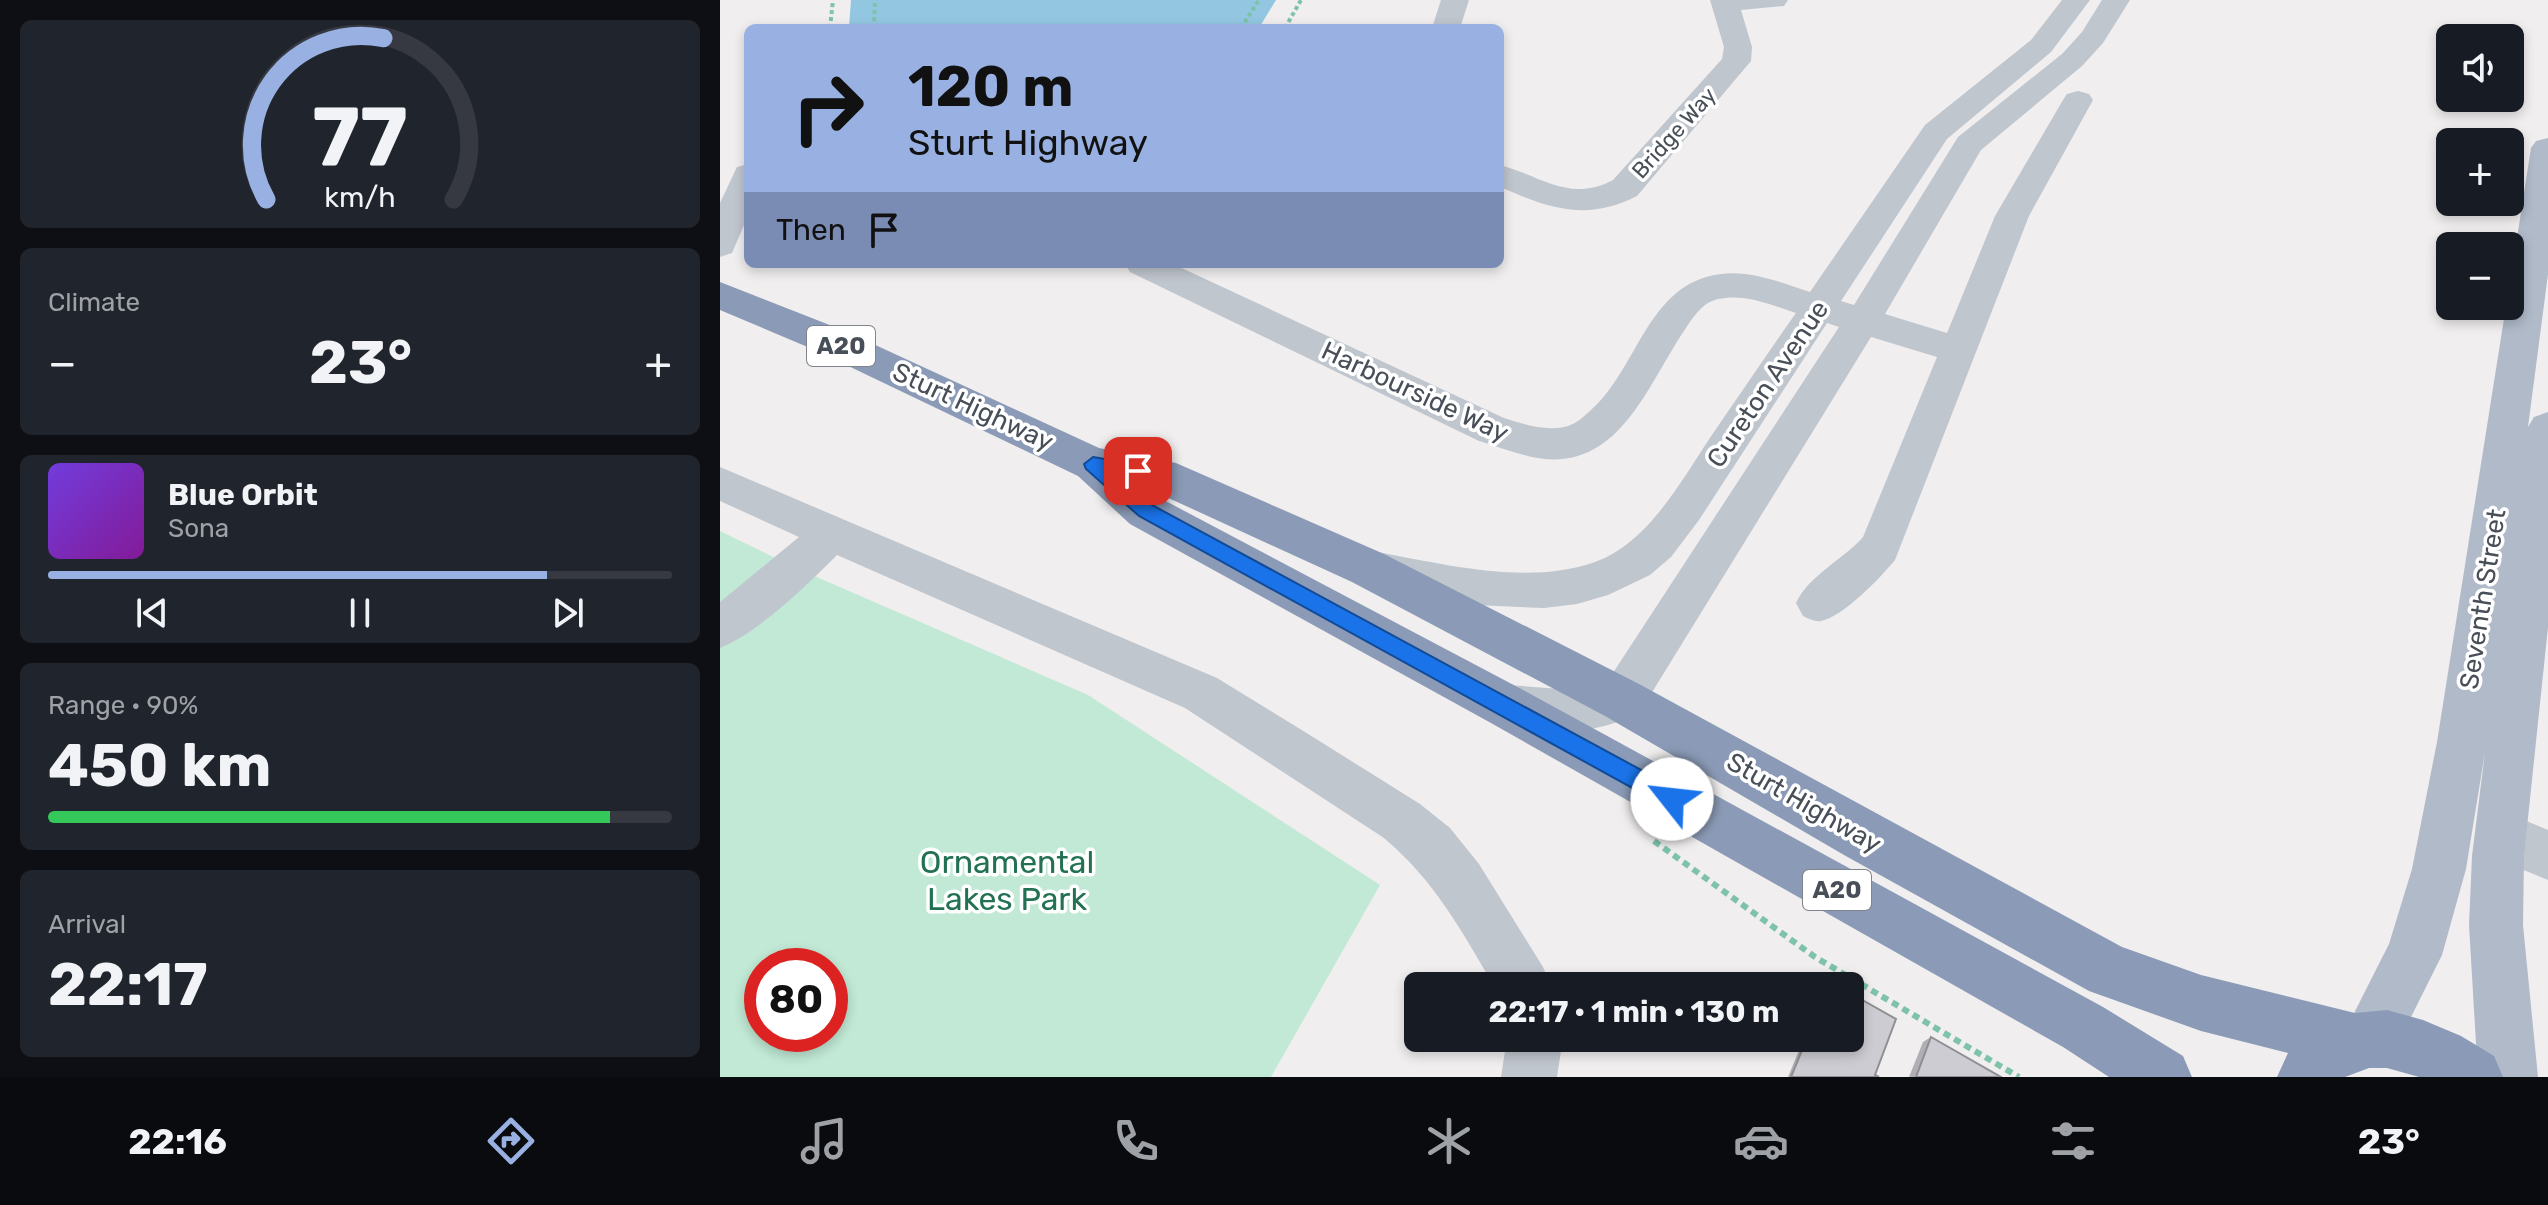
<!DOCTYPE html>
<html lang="en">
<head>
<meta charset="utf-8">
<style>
	body { margin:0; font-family:Rubik,sans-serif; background:#20242c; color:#f1f3f6; height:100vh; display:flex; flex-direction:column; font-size:30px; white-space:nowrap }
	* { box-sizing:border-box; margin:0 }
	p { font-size:26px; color:#9ea1a6 }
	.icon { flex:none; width:44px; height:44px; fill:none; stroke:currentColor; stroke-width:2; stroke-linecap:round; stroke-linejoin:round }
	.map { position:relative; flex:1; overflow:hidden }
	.drawer { display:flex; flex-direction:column; gap:20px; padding:20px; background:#0d0f14; width:720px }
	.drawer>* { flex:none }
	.guide { position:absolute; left:24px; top:24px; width:760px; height:244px; border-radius:12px; box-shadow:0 4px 12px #0003; background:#99b0e2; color:#111; overflow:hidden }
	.controls { position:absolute; left:1716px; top:24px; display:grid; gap:16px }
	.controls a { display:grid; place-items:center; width:88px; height:88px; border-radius:12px; background:#171b24; box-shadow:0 4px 12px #0003; font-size:40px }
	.speed { position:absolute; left:24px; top:948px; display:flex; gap:16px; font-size:40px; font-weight:700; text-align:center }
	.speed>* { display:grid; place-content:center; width:104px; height:104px; border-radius:50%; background:#171b24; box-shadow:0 4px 12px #0003; line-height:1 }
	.speed .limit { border:12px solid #d22; background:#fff; color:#111 }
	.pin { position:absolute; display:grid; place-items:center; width:68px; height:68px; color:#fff; margin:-34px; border-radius:16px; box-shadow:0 4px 12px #0006 }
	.me { position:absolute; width:88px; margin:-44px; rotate:299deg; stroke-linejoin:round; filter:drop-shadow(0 0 6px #0008) }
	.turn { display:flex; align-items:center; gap:28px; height:168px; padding:0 32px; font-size:36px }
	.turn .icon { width:104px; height:104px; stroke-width:2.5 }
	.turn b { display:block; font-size:56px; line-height:68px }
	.then { display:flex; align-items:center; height:76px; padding:0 32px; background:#0003; gap:16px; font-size:30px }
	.big { font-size:60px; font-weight:700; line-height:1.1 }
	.drawer .card { flex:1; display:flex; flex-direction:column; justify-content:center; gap:12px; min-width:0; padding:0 28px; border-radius:12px; background:#20242c }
	.drawer .dial { align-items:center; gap:0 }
	.dial svg { height:208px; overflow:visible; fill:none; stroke:#363941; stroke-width:7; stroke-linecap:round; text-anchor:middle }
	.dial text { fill:#f1f3f6; stroke:none }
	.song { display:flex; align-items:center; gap:24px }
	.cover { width:96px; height:96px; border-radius:12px; background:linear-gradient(135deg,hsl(260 70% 55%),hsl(290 70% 35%)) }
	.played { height:8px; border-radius:4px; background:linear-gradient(90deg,#99b0e2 80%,#363941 80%) }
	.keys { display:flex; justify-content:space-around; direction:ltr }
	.heat { display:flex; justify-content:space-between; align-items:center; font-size:44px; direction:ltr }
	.charge { height:12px; border-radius:6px; background:linear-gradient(90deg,#34c759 90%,#363941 0) }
	.trip { position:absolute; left:684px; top:972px; width:460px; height:80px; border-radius:12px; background:#171b24; box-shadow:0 4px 12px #0003; font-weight:700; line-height:80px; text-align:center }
	.dock { display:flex; height:128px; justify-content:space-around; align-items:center; background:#090b0e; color:#9ea1a6 }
	.dock .icon { width:56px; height:56px }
	.dock .selected { color:#99b0e2 }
	.dock b { font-size:36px; color:#f1f3f6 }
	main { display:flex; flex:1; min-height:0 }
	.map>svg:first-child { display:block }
	.green { fill:#c1e9d5; fill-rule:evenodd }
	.water { fill:#93c7e1 }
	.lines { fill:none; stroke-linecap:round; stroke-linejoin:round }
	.path-far1 { stroke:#7dc2a9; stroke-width:4; stroke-dasharray:4 3; stroke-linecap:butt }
	.path { stroke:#7dc2a9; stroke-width:6; stroke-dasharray:7 5; stroke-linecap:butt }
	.minor { fill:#c0c6ce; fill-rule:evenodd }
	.major { fill:#b0bac9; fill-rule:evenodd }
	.highway { fill:#8b9bb7; fill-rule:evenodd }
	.wall { fill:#afafb5 }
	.building { fill:#ccccd2; stroke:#8f8f93; stroke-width:2 }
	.route { fill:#1a73e8; stroke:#114b97; stroke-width:2 }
	.labels { text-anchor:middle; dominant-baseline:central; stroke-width:7; stroke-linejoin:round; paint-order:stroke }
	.far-street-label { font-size:22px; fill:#484f58; stroke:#fff }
	.shield { fill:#fff; stroke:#7f848a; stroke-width:2 }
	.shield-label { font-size:24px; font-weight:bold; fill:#484f58 }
	.street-label { font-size:26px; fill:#484f58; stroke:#fff }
	.near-park-label { font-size:32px; fill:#227153; stroke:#fff }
</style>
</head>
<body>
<main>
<section class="drawer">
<div class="card dial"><svg viewBox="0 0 100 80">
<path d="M14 69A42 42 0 1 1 86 69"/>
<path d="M14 69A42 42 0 0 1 59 7" stroke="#99b0e2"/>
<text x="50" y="56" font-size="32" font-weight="700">77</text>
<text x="50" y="72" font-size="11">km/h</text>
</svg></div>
<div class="card"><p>Climate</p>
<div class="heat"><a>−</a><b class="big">23°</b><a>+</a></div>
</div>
<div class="card">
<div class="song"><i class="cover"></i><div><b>Blue Orbit</b><p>Sona</p></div></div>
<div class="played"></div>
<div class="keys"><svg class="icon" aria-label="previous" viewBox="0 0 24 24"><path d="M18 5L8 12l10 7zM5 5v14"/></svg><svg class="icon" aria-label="pause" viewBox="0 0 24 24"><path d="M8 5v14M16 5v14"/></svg><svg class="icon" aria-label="next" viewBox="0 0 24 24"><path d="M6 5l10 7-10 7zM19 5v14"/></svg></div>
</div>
<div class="card"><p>Range · 90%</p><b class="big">450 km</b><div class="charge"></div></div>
<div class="card"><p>Arrival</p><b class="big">22:17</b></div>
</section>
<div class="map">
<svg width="1828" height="1077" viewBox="0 0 1828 1077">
	<rect width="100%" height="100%" fill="#f0eeee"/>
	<path class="green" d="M 0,531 L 76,568 L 368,695 L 660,885 L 551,1077 L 0,1077 ZM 42,966 L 110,966 L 110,1034 L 42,1034 Z"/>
	<path class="water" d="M 131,0 L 556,0 L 539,28 L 129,28 Z"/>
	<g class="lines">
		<g class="path-far1">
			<path d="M 110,28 L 113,0"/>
			<path d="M 154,28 L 155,0"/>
			<path d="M 521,28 L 539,0"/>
			<path d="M 565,28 L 581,0"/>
		</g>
		<path class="path" d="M 934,841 L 1095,957 L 1299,1077"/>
		<g class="minor">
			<path d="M 721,0 L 749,0 L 740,28 L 712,28 Z"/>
			<path d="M 990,0 L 1068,0 L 1064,6 L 1021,10 L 1032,47 L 1031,61 L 917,196 C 866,222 829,208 780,187 L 780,165 C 821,176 850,203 893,180 L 1002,59 L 1004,47 Z"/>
			<path d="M 1342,0 L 1370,0 L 1331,52 L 1227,139 L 1121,301 L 1134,305 L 1238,137 L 1342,54 L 1362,32 L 1382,0 L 1410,0 L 1383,43 L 1362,66 L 1261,150 L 1165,314 L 1227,333 L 1275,216 L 1343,100 L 1347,94 L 1358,91 L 1369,94 L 1373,100 L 1309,216 L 1175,560 C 1161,577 1123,617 1101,621 C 1095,622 1089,619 1083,616 L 1076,603 C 1089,575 1123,560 1143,537 L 1217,357 L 1151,337 L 918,715 C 872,733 819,741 772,722 L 765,707 L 772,692 L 788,685 L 854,690 L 887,682 L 1119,327 L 1107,323 L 979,520 L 951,557 L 930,575 L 888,595 L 857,604 L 824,608 L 754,605 L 657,588 L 642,583 L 636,570 L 642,557 L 657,552 C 725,564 807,586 875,562 C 931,542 964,475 996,429 C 1023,390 1049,351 1076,313 C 1052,305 1024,293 998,299 C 981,303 973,318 964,331 C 926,387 898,475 812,457 C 794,453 776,446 759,441 L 410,272 L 405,264 L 453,264 L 784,418 C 803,424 824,431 844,427 C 855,425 863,417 870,411 C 919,368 927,283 1001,274 C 1031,270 1062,283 1090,292 L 1205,125 L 1311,40 Z"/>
			<path d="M 28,164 L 28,216 L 12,253 L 0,257 L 0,203 L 17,167 Z"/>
			<path d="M 0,467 L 497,678 L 601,742 L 700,804 L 730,828 L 759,864 L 823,967 L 831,986 L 774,986 C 741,930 715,881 664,838 L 465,708 L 117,555 C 88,584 37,634 0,648 L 0,602 L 79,537 L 0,501 Z"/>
			<path d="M 1780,810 L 1828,830 L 1828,880 L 1762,853 L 1755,835 L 1762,817 Z"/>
			<path d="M 787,1038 L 843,1038 L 837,1077 L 781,1077 Z"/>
		</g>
		<path class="major" d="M 1828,138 L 1828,274 L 1808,427 L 1814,417 L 1828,412 L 1828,627 L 1804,856 L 1803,925 L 1818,1077 L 1758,1077 L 1749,925 L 1752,856 L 1765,752 L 1746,869 L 1722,955 L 1671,1057 L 1651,1066 L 1631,1057 L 1622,1037 L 1669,944 L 1692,869 L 1717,742 L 1786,306 L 1790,306 L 1790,283 L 1811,148 L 1816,141 Z"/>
		<path class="highway" d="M 0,282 L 125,331 L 379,448 L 456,463 L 664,554 L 919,684 L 1402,947 L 1481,975 L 1635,1013 L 1667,1010 L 1703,1020 L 1741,1036 L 1774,1056 L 1783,1077 L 1699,1077 L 1667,1068 L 1649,1068 L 1625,1077 L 1557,1077 L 1568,1053 L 1481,1031 L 1369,991 L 1124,855 L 885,716 L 632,582 L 431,490 L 440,498 L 805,691 L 1383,1007 L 1463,1056 L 1472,1077 L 1389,1077 L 1343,1047 L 771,723 L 410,524 L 358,476 L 97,351 L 0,310 Z"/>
	</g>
	<g class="wall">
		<path d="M 1211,1037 L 1281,1077 L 1189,1077 L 1203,1042 Z"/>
		<path d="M 1084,1038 L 1130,1038 L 1155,1075 L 1159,1077 L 1068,1077 Z"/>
	</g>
	<g class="building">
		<path d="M 1130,993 L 1176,1019 L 1155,1075 L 1159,1077 L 1071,1077 L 1087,1038 L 1130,1038 Z"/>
		<path d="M 1211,1037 L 1281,1077 L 1196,1077 Z"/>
	</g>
	<path class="route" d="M 373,457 L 425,466 L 427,471 L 425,476 L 397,475 L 432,505 L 960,791 L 963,799 L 960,806 L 952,809 L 945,806 L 419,516 L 366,469 L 364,464 Z"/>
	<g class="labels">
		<g class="far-street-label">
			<text transform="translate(954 133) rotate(-48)">Bridge Way</text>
		</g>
		<g class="shield">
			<rect x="87" y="326" width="68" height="40" rx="6"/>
			<rect x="1083" y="870" width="68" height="40" rx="6"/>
		</g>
		<g class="shield-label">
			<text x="121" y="346">A20</text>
			<text x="1117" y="890">A20</text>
		</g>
		<g class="street-label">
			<text transform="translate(1048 384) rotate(-56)">Cureton Avenue</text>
			<text transform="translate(695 392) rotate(25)">Harbourside Way</text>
			<text transform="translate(253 407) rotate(25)">Sturt Highway</text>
			<text transform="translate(1763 599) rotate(-81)">Seventh Street</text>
			<text transform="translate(1084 803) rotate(30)">Sturt Highway</text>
		</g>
		<g class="near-park-label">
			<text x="287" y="862">Ornamental<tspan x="287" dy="37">Lakes Park</tspan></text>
		</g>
	</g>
</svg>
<div class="controls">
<a><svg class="icon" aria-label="sound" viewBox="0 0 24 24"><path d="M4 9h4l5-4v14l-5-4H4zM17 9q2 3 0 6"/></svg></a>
<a>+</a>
<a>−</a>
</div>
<div class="speed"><div class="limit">80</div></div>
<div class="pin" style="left:418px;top:471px;background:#d93025"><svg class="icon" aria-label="arrive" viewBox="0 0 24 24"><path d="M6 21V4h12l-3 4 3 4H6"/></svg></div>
<svg class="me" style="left:952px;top:799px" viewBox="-20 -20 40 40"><circle r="19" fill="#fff"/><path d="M0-13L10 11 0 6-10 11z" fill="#1a73e8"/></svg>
<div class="trip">22:17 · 1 min · 130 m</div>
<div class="guide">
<div class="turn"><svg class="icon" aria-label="right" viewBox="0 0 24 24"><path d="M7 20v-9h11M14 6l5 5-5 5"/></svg><div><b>120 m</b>Sturt Highway</div></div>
<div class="then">Then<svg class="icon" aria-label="arrive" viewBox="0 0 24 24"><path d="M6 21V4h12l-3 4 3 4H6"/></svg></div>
</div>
</div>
</main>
<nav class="dock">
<b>22:16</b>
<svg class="icon selected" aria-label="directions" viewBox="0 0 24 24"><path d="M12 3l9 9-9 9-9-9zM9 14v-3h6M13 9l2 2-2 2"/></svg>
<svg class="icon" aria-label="music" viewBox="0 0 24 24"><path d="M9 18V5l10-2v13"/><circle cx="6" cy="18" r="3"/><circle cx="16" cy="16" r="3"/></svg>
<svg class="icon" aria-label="phone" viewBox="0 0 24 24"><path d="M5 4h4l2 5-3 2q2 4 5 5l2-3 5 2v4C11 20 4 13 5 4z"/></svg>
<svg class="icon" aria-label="climate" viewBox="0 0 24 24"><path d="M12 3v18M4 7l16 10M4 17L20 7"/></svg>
<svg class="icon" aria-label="car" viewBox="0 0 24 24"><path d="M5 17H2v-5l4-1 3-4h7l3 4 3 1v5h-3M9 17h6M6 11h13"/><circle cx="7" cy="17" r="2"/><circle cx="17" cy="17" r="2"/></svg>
<svg class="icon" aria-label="filters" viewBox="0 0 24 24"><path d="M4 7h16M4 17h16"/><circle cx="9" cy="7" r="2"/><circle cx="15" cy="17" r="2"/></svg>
<b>23°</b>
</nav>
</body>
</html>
